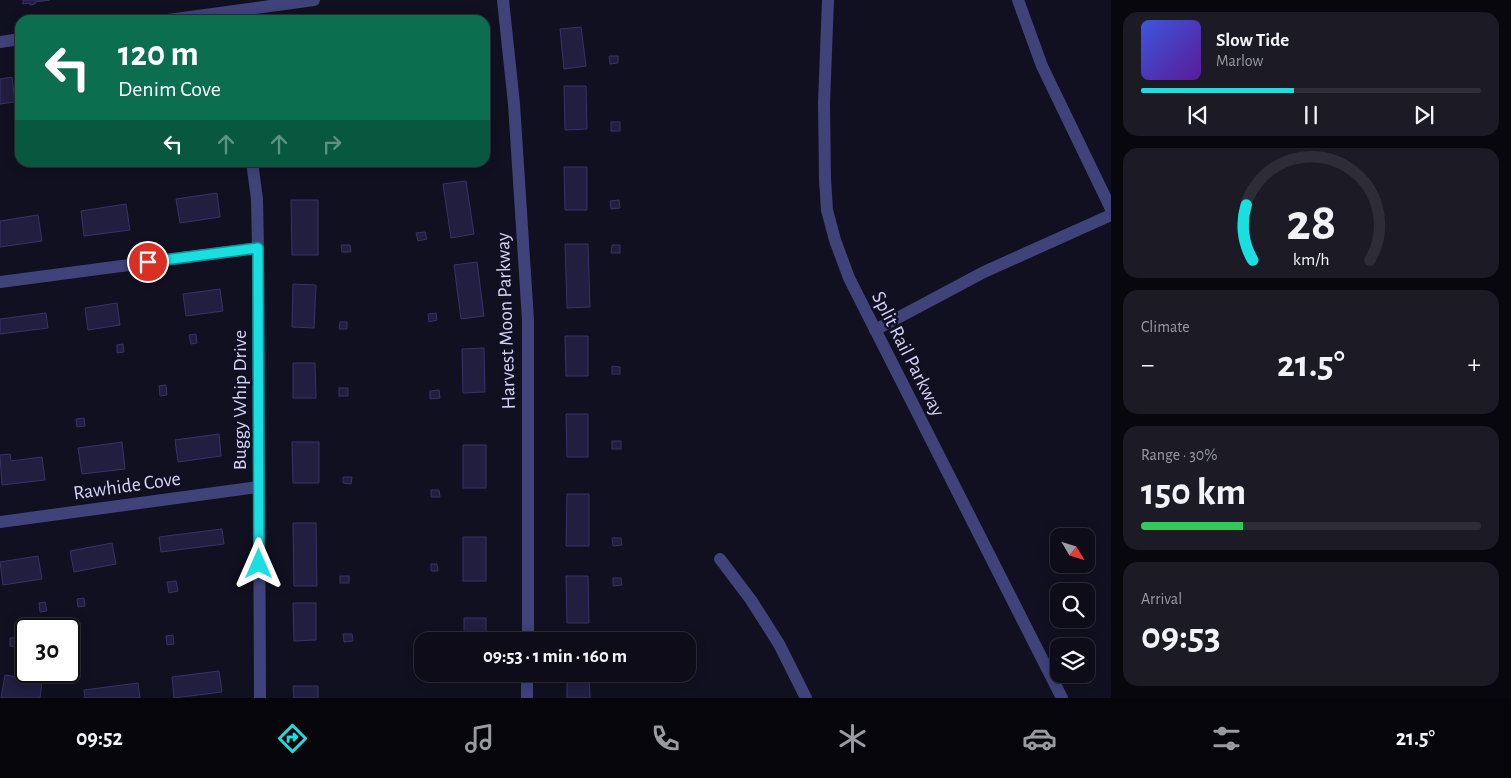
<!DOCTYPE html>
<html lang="en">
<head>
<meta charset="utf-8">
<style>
	body { margin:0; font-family:"Alegreya Sans",sans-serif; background:#1b1a25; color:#f1f3f6; height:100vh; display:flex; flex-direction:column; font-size:19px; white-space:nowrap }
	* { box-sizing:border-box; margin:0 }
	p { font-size:16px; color:#9a9ba2 }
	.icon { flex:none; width:28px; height:28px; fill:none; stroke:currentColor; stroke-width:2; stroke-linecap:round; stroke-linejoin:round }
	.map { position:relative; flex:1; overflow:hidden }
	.side { display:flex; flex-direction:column; gap:12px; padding:12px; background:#07070d; width:400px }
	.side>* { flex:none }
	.hud { position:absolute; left:15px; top:15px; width:475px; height:152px; border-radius:15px; box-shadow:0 2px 12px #0003,0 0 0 1px #2d2c37; background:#0b6e4f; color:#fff; overflow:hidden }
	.needle { width:32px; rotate:128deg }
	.buttons { position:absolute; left:1050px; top:528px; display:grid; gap:10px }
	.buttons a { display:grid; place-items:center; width:45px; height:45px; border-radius:10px; background:#0d0c18; box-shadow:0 2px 12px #0003,0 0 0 1px #2d2c37; font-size:25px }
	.speed { position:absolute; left:15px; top:618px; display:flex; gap:10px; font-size:25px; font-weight:700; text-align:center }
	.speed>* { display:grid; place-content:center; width:65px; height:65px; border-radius:50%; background:#0d0c18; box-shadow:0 2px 12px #0003,0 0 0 1px #2d2c37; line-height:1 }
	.speed .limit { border:2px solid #111; border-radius:8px; background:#fff; color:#111 }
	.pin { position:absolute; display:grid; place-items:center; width:42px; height:42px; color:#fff; margin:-21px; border:2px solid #fff; border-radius:50%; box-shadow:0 1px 5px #0007 }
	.me { position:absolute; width:55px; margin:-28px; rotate:0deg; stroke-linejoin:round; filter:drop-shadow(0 0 4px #0008) }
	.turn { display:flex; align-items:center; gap:18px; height:105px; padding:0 20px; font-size:22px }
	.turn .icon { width:65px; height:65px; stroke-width:2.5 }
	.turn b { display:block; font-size:35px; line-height:42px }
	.lanes { display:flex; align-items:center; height:48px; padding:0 20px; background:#0003; justify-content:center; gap:25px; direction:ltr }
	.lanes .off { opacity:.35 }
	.big { font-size:38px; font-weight:700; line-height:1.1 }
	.side .tile { flex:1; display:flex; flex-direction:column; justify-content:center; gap:8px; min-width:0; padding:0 18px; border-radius:15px; background:#1b1a25 }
	.side .dial { align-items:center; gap:0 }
	.dial svg { height:130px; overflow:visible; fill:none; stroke:#2d2c37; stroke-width:7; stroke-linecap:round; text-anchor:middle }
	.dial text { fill:#f1f3f6; stroke:none }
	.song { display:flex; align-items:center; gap:15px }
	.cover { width:60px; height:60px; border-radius:8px; background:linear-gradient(135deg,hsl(230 70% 55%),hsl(270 70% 35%)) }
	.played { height:5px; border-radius:2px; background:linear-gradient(90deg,#19dfe1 45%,#2d2c37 45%) }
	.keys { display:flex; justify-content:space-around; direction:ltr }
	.heat { display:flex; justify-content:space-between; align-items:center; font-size:28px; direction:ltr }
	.charge { height:8px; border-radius:4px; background:linear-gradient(90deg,#34c759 30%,#2d2c37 0) }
	.trip { position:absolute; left:414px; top:632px; width:282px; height:50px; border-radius:15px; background:#0d0c18; box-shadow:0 2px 12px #0003,0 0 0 1px #2d2c37; font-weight:700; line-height:50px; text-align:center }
	.tab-bar { display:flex; height:80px; justify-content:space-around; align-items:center; background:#05050a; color:#9a9ba2 }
	.tab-bar .icon { width:35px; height:35px }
	.tab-bar .selected { color:#19dfe1 }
	.tab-bar b { font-size:22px; color:#f1f3f6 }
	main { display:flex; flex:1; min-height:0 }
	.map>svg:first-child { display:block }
	.building { fill:#211e3f; stroke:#383269 }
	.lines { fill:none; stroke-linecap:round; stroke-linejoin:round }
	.minor { stroke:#40427a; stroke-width:12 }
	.route-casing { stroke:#109192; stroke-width:12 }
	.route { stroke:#19dfe1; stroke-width:9 }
	.labels { text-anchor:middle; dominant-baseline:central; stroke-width:5; stroke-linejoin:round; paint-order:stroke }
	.street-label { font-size:20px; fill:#d4d3fa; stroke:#111020 }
</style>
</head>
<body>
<main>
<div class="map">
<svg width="1111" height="698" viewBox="0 0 1111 698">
	<rect width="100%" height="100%" fill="#111020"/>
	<g class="building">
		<path d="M 23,0 L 50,0 L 35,2 L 35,4 L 30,5 L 30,3 L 23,4 Z"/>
		<path d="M 581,27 L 586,66 L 564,69 L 560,29 Z"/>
		<path d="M 609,56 L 618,56 L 618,63 L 610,64 Z"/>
		<path d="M 12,77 L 15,102 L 0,104 L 0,79 Z"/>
		<path d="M 564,86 L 586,86 L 587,129 L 565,130 Z"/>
		<rect x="611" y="122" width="9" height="9"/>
		<path d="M 287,162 L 313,162 L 313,163 L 287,167 Z"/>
		<path d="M 564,167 L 587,167 L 587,210 L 565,210 Z"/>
		<path d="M 466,181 L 474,234 L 451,238 L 443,184 Z"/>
		<path d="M 217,193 L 220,217 L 180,223 L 176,199 Z"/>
		<path d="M 291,200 L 318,200 L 318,255 L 292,255 Z"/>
		<path d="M 619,200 L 620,208 L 611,209 L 610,201 Z"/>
		<path d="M 126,204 L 130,230 L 84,236 L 81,211 Z"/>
		<path d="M 38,215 L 42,241 L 0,247 L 0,221 Z"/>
		<path d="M 425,232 L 427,239 L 418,241 L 416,233 Z"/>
		<path d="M 565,244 L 588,244 L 590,307 L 567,308 Z"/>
		<path d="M 341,245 L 350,245 L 351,252 L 342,252 Z"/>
		<path d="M 612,245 L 620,245 L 620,253 L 611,253 Z"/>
		<path d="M 477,262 L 484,316 L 461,319 L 454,265 Z"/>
		<path d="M 293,284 L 316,285 L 314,328 L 292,327 Z"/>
		<path d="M 220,289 L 223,311 L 186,316 L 183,294 Z"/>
		<path d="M 117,303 L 120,325 L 88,330 L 85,308 Z"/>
		<path d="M 46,313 L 48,328 L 0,334 L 0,319 Z"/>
		<path d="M 436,313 L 437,320 L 429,322 L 428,314 Z"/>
		<path d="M 340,322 L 347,322 L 347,329 L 339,329 Z"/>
		<path d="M 196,334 L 197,343 L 191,344 L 189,335 Z"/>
		<path d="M 565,336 L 588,336 L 588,376 L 566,376 Z"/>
		<path d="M 123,344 L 124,352 L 117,353 L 117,345 Z"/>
		<path d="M 484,348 L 485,392 L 463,393 L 462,349 Z"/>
		<path d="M 293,363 L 315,363 L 316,398 L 293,398 Z"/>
		<path d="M 612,366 L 620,367 L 620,374 L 612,374 Z"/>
		<path d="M 166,385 L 167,395 L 160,396 L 159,386 Z"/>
		<rect x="339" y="388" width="9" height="8"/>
		<path d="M 439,390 L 440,398 L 430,399 L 430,391 Z"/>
		<path d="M 566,414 L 588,414 L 588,457 L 567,457 Z"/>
		<path d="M 84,418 L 85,426 L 77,427 L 76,419 Z"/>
		<path d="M 219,434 L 221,456 L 178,462 L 175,440 Z"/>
		<rect x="612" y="441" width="9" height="8"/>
		<path d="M 122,442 L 125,469 L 82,474 L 78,448 Z"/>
		<path d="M 292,442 L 319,442 L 319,483 L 293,483 Z"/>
		<rect x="463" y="445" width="23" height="43"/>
		<path d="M 10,454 L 11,461 L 42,457 L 45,480 L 2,485 L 0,455 Z"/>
		<path d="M 343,477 L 352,477 L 351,484 L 343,483 Z"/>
		<path d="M 431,490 L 439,490 L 440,497 L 431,497 Z"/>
		<path d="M 567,494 L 589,494 L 589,546 L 566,546 Z"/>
		<path d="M 293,523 L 316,523 L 317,586 L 294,586 Z"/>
		<path d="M 222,529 L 224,544 L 161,552 L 159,537 Z"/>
		<rect x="463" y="537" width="23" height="44"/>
		<path d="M 612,538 L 621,538 L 622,545 L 613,546 Z"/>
		<path d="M 112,543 L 116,564 L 74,572 L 70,551 Z"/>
		<path d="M 38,556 L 42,579 L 3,585 L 0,562 Z"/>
		<path d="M 431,564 L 437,564 L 438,571 L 431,571 Z"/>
		<rect x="340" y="576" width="9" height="7"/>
		<path d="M 566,576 L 588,576 L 589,623 L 567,623 Z"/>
		<path d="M 613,578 L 621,578 L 622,585 L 613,586 Z"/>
		<path d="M 176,581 L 178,591 L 169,593 L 167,582 Z"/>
		<path d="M 84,598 L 85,606 L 78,607 L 77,599 Z"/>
		<path d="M 45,602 L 47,611 L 40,612 L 39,603 Z"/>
		<path d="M 293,603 L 316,603 L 316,640 L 294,641 Z"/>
		<rect x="464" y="618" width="22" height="23"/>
		<path d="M 343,634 L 352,634 L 353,641 L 344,642 Z"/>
		<path d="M 173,635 L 174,644 L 167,645 L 166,636 Z"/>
		<path d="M 10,638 L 17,638 L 17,647 L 10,646 Z"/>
		<path d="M 76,652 L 77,659 L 69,660 L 69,653 Z"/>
		<path d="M 219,671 L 222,692 L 174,698 L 172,677 Z"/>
		<path d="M 567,674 L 589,674 L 590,698 L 567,698 Z"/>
		<path d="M 5,675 L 42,681 L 40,698 L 1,698 Z"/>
		<path d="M 138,683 L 140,698 L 85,698 L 84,690 Z"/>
		<path d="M 293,686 L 318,686 L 318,698 L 294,698 Z"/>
	</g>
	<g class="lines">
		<g class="minor">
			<path d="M 503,0 L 514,104 L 528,320 L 528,641"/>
			<path d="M 828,0 L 824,103 L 825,179 L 827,210 L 835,240 L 849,278 L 1062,698"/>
			<path d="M 1018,0 L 1042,66 L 1111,209"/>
			<path d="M 168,20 L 314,0"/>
			<path d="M 0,42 L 20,39"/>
			<path d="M 252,162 L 257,199 L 258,248 L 260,698"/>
			<path d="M 0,282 L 258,248"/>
			<path d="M 875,330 L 984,272 L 1111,215"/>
			<path d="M 0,522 L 258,487"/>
			<path d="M 720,559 L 751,600 L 779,644 L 806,698"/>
			<path d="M 527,698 L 527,674"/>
		</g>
	</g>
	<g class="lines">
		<g class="route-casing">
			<path id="route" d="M 148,262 L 258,248 L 259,564"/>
		</g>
		<use href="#route" class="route"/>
	</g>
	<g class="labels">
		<g class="street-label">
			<text transform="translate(506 321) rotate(-92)">Harvest Moon Parkway</text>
			<text transform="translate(908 354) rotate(63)">Split Rail Parkway</text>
			<text transform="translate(240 400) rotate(-90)">Buggy Whip Drive</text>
			<text transform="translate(127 486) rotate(-8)">Rawhide Cove</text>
		</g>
	</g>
</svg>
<div class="buttons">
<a><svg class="needle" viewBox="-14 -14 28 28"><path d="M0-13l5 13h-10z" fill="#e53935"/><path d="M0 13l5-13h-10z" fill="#9a9ba2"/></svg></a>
<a><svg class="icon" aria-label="search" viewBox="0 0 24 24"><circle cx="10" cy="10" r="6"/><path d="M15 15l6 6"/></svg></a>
<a><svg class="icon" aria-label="layers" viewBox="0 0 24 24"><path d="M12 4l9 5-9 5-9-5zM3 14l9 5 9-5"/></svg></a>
</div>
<div class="speed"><div class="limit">30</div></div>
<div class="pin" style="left:148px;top:262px;background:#d93025"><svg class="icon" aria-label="arrive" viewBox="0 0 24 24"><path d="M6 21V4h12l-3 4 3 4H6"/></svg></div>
<svg class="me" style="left:259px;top:564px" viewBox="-20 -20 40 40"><path d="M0-17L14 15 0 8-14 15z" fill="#19dfe1" stroke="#fff" stroke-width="4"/></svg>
<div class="trip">09:53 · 1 min · 160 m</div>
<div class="hud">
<div class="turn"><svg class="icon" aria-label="left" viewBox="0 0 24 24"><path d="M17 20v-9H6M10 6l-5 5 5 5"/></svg><div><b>120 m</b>Denim Cove</div></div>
<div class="lanes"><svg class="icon" aria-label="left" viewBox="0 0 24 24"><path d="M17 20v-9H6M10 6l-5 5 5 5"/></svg><svg class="icon off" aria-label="ahead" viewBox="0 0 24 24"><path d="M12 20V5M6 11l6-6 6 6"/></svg><svg class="icon off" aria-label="ahead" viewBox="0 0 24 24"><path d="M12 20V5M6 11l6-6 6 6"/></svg><svg class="icon off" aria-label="right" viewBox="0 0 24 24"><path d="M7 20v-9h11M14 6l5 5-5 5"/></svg></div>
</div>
</div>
<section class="side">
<div class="tile">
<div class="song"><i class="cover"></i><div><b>Slow Tide</b><p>Marlow</p></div></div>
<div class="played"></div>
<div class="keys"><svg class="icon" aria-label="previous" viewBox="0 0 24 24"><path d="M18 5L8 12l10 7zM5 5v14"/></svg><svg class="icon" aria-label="pause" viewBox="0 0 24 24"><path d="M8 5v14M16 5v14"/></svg><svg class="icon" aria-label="next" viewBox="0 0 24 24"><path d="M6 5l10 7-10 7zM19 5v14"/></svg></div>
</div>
<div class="tile dial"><svg viewBox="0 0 100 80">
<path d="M14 69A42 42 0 1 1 86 69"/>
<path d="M14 69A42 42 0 0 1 10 35" stroke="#19dfe1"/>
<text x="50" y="56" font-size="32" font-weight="700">28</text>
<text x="50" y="72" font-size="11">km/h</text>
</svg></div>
<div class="tile"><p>Climate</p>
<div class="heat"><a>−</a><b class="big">21.5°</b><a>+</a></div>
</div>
<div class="tile"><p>Range · 30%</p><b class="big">150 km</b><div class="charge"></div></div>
<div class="tile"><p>Arrival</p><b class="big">09:53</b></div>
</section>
</main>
<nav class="tab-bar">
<b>09:52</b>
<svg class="icon selected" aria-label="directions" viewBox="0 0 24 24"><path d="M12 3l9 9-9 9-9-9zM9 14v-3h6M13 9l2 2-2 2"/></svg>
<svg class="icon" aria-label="music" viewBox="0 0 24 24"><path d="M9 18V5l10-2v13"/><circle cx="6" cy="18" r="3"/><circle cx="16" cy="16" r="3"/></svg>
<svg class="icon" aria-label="phone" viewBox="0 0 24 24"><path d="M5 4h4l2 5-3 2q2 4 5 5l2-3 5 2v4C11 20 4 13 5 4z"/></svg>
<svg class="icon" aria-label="climate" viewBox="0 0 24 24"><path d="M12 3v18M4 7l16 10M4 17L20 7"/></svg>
<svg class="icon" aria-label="car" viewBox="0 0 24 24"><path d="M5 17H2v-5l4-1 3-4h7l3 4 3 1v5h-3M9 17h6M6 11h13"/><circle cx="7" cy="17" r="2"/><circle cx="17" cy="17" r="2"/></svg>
<svg class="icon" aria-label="filters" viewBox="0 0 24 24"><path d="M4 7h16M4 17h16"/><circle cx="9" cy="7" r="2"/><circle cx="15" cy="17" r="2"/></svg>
<b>21.5°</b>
</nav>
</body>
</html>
